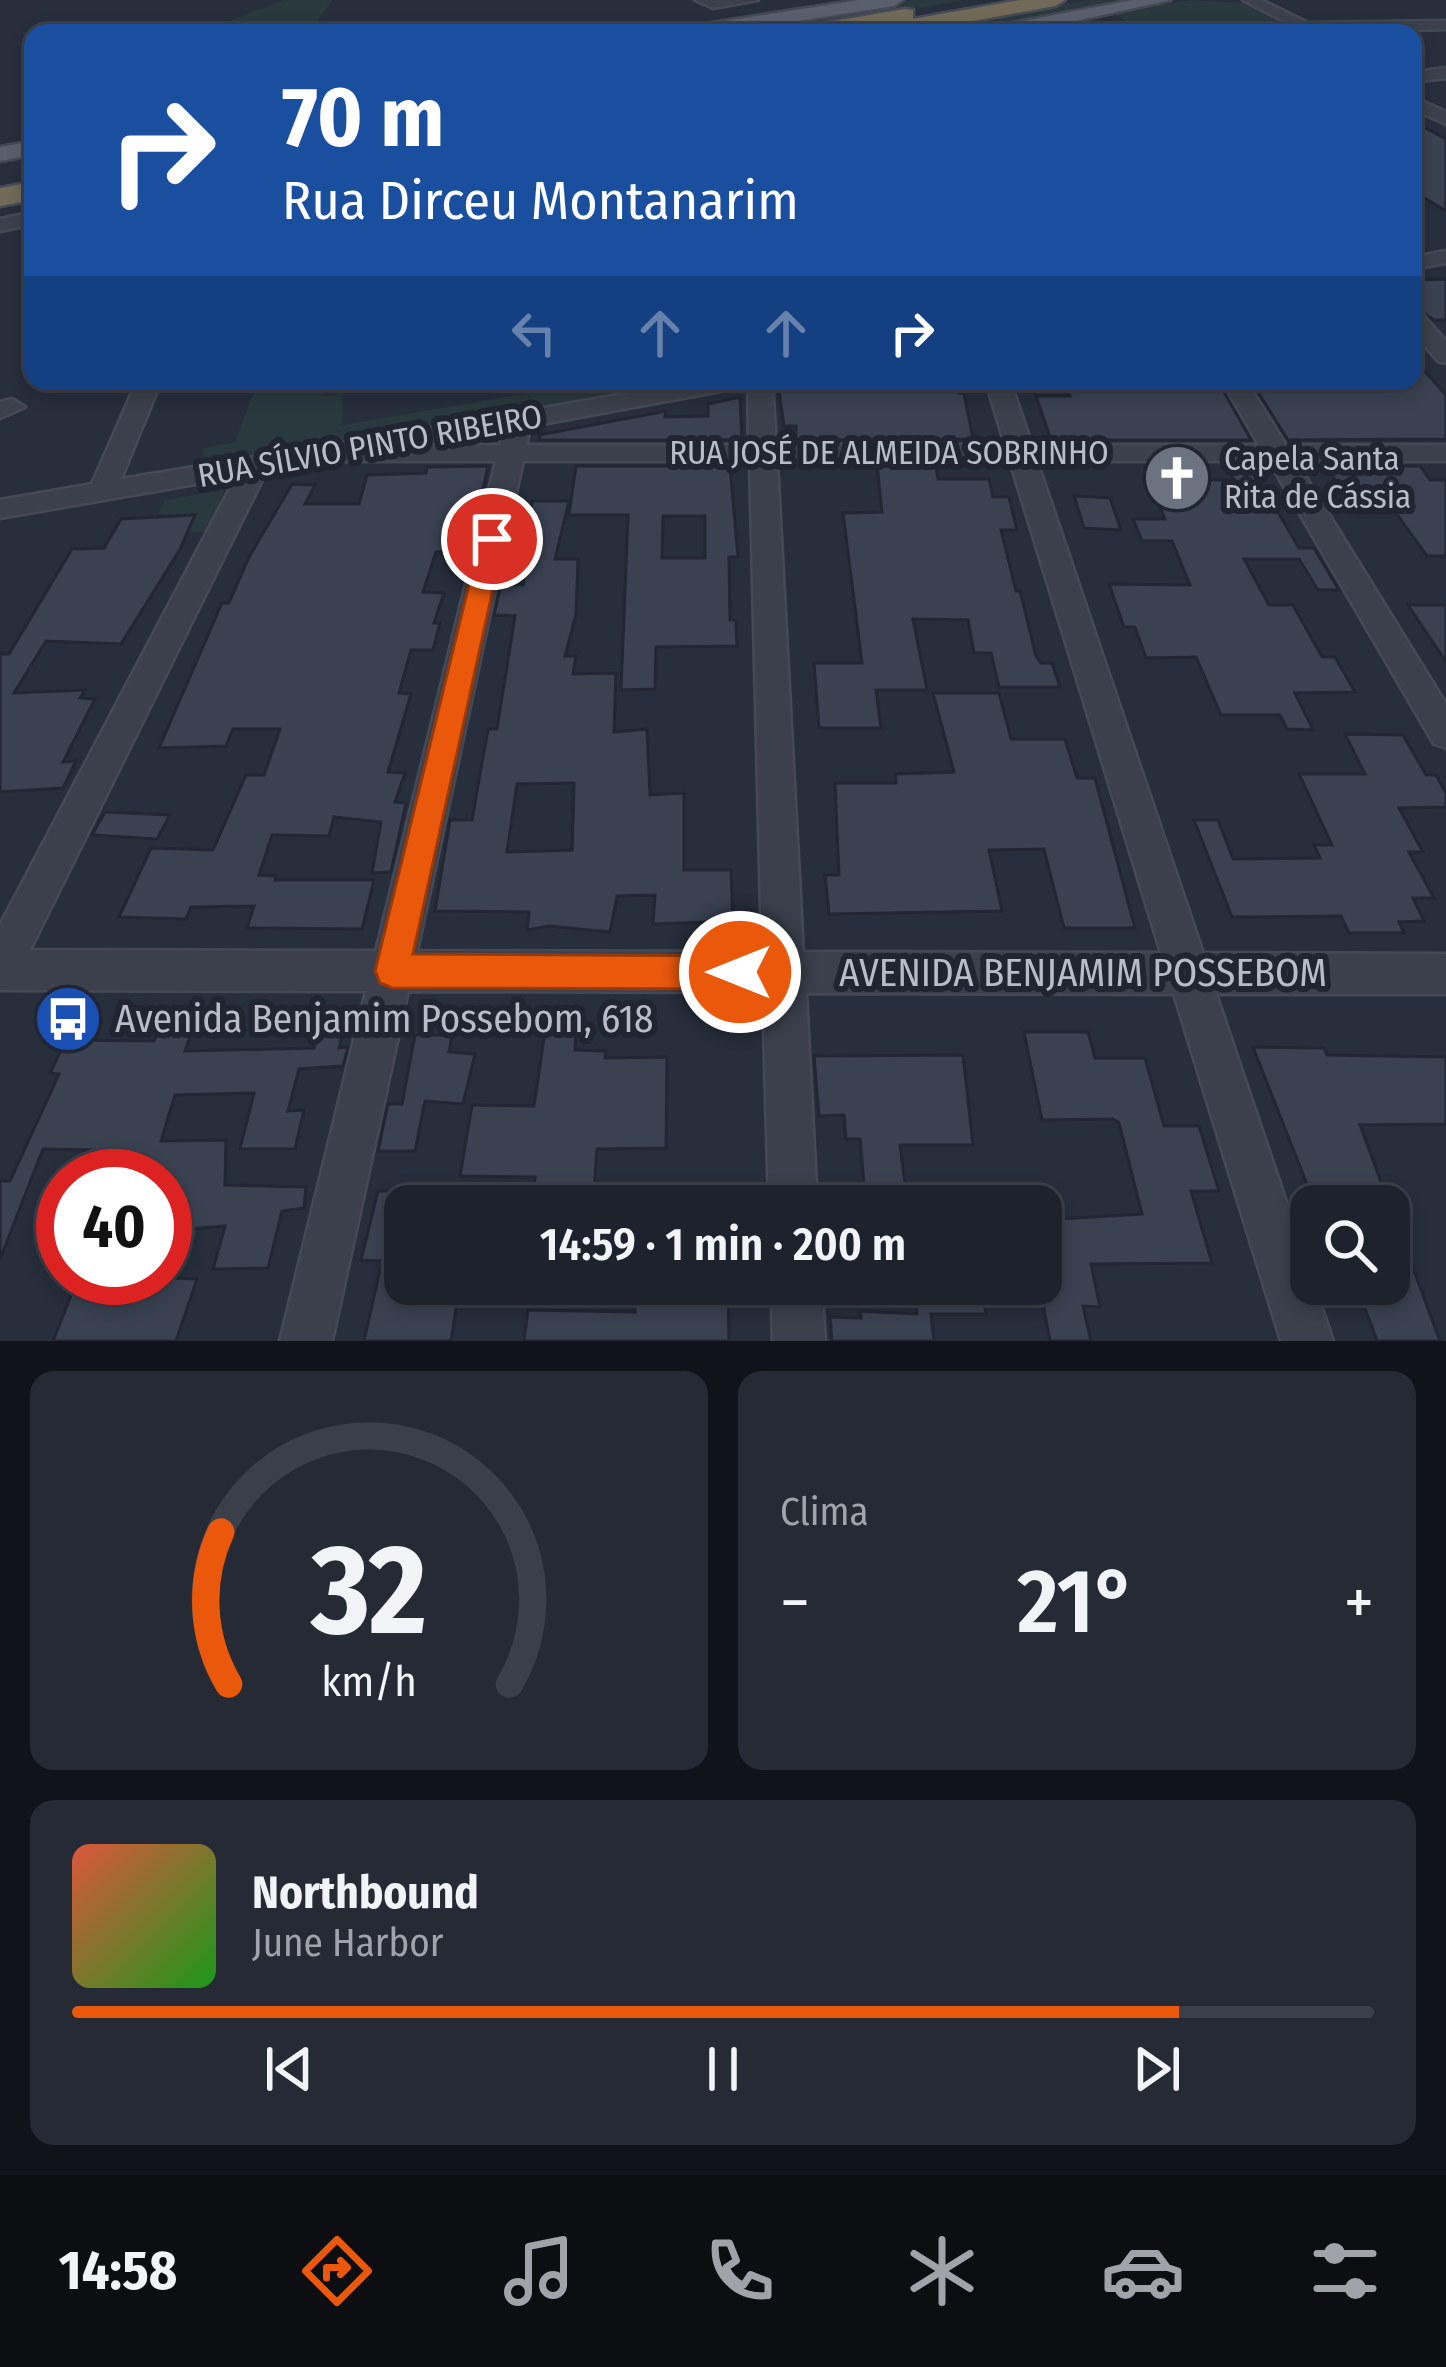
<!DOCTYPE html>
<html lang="pt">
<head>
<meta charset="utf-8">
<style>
	body { margin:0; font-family:"Fira Sans Condensed",sans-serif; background:#252a35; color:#f1f3f6; height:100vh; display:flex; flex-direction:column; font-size:45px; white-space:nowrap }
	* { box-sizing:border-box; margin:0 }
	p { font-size:39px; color:#a0a4aa }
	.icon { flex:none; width:66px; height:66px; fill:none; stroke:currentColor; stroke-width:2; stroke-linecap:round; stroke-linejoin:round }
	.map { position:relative; height:1341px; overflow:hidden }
	.drawer { display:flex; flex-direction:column; gap:30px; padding:30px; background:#101319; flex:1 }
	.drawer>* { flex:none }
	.top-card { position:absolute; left:24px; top:24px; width:1398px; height:366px; border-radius:24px; box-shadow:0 6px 18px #0003,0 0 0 3px #3b3f49; background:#1a4fa0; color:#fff; overflow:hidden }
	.tools { position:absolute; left:1290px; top:1185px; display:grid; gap:24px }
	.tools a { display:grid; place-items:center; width:120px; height:120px; border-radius:24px; background:#1d222d; box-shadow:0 6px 18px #0003,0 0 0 3px #3b3f49; font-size:60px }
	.speed { position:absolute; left:36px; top:1149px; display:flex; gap:24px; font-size:60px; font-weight:700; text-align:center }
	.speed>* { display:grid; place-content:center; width:156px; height:156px; border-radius:50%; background:#1d222d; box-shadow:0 6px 18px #0003,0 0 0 3px #3b3f49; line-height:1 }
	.speed .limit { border:18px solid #d22; background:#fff; color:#111 }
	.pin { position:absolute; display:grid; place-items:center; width:102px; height:102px; color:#fff; margin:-51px; border:6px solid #fff; border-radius:50%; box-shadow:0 3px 12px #0007 }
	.me { position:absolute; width:132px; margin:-66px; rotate:270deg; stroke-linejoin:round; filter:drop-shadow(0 0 9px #0008) }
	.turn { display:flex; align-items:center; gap:42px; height:252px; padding:0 60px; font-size:54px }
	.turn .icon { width:156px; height:156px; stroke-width:2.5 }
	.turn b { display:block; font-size:84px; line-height:102px }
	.lanes { display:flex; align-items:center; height:114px; padding:0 60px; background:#0003; justify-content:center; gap:60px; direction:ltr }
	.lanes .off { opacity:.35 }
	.big { font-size:90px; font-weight:600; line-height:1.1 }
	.drawer .tile { flex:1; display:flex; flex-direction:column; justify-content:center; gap:18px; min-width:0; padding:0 42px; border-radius:24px; background:#252a35 }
	.drawer .dial { align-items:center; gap:0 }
	.dial svg { height:312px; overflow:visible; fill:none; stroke:#3b3f49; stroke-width:7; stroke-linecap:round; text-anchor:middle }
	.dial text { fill:#f1f3f6; stroke:none }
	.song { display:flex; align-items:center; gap:36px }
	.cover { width:144px; height:144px; border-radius:18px; background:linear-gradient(135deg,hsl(10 70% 55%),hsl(120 70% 35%)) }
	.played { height:12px; border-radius:6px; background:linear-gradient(90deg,#ea580c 85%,#3b3f49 85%) }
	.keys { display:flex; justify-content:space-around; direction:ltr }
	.heat { display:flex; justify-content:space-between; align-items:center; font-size:66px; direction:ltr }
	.drawer .tiles { flex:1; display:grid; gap:30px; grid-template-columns:1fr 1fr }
	.tile:last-child { grid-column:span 2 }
	.trip { position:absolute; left:384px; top:1185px; width:678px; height:120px; border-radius:24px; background:#1d222d; box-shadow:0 6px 18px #0003,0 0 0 3px #3b3f49; font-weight:600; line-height:120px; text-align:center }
	.tab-bar { display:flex; height:192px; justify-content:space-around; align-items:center; background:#0c0e12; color:#a0a4aa }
	.tab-bar .icon { width:84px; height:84px }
	.tab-bar .selected { color:#ea580c }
	.tab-bar b { font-size:54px; color:#f1f3f6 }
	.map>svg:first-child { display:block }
	.green { fill:#29393d }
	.building { fill:#3a4252; stroke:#222733; stroke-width:3; fill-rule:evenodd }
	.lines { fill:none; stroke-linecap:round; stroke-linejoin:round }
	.minor-casing { stroke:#444955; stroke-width:5 }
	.major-casing { stroke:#444955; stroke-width:5 }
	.highway-casing { stroke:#464b57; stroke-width:5 }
	.minor { fill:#3b404c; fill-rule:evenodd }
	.major { fill:#595f6c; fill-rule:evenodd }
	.highway { fill:#716a59; fill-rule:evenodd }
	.route { fill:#ea580c; stroke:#983908; stroke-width:3 }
	.labels { text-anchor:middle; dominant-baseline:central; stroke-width:12; stroke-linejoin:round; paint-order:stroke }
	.street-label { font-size:33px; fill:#b7bcc7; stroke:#202531 }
	.poi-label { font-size:33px; fill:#b7bcc7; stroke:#202531; text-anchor:start }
	.near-street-label { font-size:39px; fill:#b7bcc7; stroke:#202531 }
	.near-poi-label { font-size:39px; fill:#b7bcc7; stroke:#202531; text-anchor:start }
</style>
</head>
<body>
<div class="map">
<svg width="1446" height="1341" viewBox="0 0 1446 1341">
	<rect width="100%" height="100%" fill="#272e3c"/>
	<g class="green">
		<path d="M 283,0 L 333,0 L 314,25 L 316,33 L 199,33 Z"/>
		<path d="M 911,0 L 965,0 L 783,33 L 706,33 Z"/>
		<path d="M 1086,0 L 1154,0 L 979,33 L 898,33 Z"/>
		<path d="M 1190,0 L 1244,3 L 1304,33 L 1144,33 L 1111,12 Z"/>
		<path d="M 258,381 L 322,381 L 324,396 L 342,393 L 343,423 L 336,426 L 601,381 L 715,381 L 197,471 L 204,448 L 235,442 Z"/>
		<path d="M 224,490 L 209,533 L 188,531 L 194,515 L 158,514 L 165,500 Z"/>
	</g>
	<g class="building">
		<path d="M 1413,121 L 1446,139 L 1446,211 L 1413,191 Z"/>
		<path d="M 1446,279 L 1446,320 L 1434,320 L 1413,307 L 1413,280 Z"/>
		<path d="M 1413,358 L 1446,395 L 1446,439 L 1288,440 L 1251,381 L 1413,381 Z"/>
		<path d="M 875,381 L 956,381 L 959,393 L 964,393 L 973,439 L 796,440 L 796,426 L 784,426 L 779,391 L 868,390 L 865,385 Z"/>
		<path d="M 1064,381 L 1218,381 L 1251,440 L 1051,440 L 1036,396 L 1070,396 Z"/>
		<path d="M 740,397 L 742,440 L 540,440 L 539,435 L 666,411 L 665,417 L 708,416 L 708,404 Z"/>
		<path d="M 488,466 L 470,550 L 436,552 L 423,592 L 444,593 L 434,623 L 440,623 L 433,650 L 411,650 L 399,693 L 411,694 L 388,772 L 405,773 L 395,802 L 406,803 L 391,872 L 372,873 L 381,822 L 334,817 L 329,836 L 272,835 L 259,875 L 276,876 L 275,880 L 374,880 L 362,929 L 247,928 L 254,906 L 191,907 L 186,919 L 119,917 L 151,848 L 213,850 L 246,775 L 264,775 L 280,729 L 233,729 L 226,746 L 159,748 L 222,603 L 229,603 L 249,557 L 292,484 L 315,485 L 305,504 L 359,504 L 367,475 L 426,473 L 427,467 Z"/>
		<path d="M 576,466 L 730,466 L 738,557 L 729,557 L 730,620 L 736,620 L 737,646 L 656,647 L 655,689 L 621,690 L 628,515 L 569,515 ZM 663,516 L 705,516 L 705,558 L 662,558 Z"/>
		<path d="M 877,466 L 936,466 L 938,479 L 989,479 L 993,497 L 1009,497 L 1017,530 L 1001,530 L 1016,591 L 1020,591 L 1036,656 L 1041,663 L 1052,663 L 1060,687 L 999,687 L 991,653 L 974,653 L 968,620 L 913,619 L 927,690 L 876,690 L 881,728 L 819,728 L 814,663 L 862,663 L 843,513 L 882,512 Z"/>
		<path d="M 1227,466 L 1251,466 L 1299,548 L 1314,548 L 1339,590 L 1318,590 L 1299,559 L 1244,559 L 1269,605 L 1293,605 L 1322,657 L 1335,657 L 1355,692 L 1295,693 L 1313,730 L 1287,729 L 1280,715 L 1221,715 L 1196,657 L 1146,658 L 1135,627 L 1124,627 L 1109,584 L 1190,585 L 1172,541 L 1142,541 L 1133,519 L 1165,519 L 1149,480 L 1234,480 Z"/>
		<path d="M 1326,466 L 1420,466 L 1430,480 L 1446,480 L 1446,556 L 1427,556 L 1396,513 L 1358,513 Z"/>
		<path d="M 1074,496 L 1110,498 L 1121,530 L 1084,528 Z"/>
		<path d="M 532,501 L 569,501 L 555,559 L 578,559 L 576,614 L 565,656 L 576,656 L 573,674 L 616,673 L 614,732 L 647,729 L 650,795 L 684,793 L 684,870 L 731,870 L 733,921 L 653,924 L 655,895 L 617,896 L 610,932 L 549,926 L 527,930 L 529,912 L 435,911 L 450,820 L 472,820 L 488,729 L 497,729 L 515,616 L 494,615 L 501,584 L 523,585 ZM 574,783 L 572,850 L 507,852 L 517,784 Z"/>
		<path d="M 195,515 L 179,551 L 121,644 L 46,641 L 14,693 L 85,690 L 80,698 L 95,699 L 63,762 L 76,761 L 63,788 L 0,792 L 0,654 L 9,654 L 72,549 L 104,548 L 121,519 Z"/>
		<path d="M 1408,605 L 1446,605 L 1446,662 Z"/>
		<path d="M 933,693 L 999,693 L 1011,739 L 1065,739 L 1077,778 L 1095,778 L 1135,928 L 1064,928 L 1044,849 L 989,850 L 1002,911 L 829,914 L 825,875 L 839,875 L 835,783 L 896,783 L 895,774 L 954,772 Z"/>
		<path d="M 1345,734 L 1403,735 L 1426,775 L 1436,775 L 1446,793 L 1446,807 L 1399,808 L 1423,852 L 1409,852 L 1434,898 L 1413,898 L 1424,921 L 1399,922 L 1404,933 L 1349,933 L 1341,916 L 1232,917 L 1194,820 L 1218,820 L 1233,859 L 1320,858 L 1314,845 L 1332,845 L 1299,774 L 1365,774 Z"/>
		<path d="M 105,812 L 170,815 L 157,839 L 92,835 Z"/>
		<path d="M 159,1029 L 193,1029 L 185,1051 L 314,1048 L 317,1034 L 343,1033 L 339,1048 L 348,1047 L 343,1066 L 299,1069 L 288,1111 L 304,1110 L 295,1149 L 240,1149 L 254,1093 L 175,1095 L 161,1141 L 226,1140 L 225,1185 L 306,1187 L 304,1208 L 282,1211 L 268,1268 L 213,1269 L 225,1226 L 165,1231 L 165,1176 L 80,1176 L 90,1150 L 43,1149 L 0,1259 L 0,1181 L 10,1181 L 59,1074 L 50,1073 L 66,1040 L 154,1041 Z"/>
		<path d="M 545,1031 L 576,1032 L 575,1050 L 606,1051 L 605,1058 L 667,1057 L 666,1148 L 597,1149 L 593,1206 L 542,1206 L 544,1186 L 534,1186 L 535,1177 L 460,1176 L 472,1105 L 534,1106 Z"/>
		<path d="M 1024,1032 L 1088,1032 L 1095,1058 L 1145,1058 L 1164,1126 L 1199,1126 L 1219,1191 L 1191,1191 L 1212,1263 L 1091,1264 L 1100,1307 L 1083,1306 L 1091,1341 L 1050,1341 L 1041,1294 L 1041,1220 L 1142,1214 L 1119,1123 L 1113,1119 L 1042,1120 Z"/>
		<path d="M 415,1035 L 452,1035 L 449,1052 L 475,1054 L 463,1104 L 425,1101 L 415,1151 L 378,1151 L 388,1104 L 402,1104 Z"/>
		<path d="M 1253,1047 L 1324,1048 L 1327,1055 L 1446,1057 L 1446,1124 L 1360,1125 L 1440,1341 L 1377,1341 L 1356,1284 L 1389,1284 L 1389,1206 L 1323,1206 L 1317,1192 L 1310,1192 Z"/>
		<path d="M 963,1055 L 973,1145 L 900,1145 L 908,1206 L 866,1206 L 860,1139 L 846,1139 L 844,1115 L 819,1116 L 814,1056 Z"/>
		<path d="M 378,1191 L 405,1191 L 405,1284 L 460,1284 L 451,1341 L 364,1341 L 382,1261 L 361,1260 Z"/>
		<path d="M 78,1278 L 170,1278 L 197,1279 L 176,1341 L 53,1341 Z"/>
		<path d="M 635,1284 L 728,1284 L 729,1341 L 524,1341 L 528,1310 L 635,1312 Z"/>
		<path d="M 914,1284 L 981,1284 L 986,1314 L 931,1314 L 934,1341 L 832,1341 L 830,1317 L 861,1318 L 860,1311 L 917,1314 Z"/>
	</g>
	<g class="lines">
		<g class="minor-casing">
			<g id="minor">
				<path d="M 695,0 L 758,0 L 713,8 Z"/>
				<path d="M 1243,0 L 1261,0 L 1308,23 L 1446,21 L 1446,29 L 1307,33 Z"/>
				<path d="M 1446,68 L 1446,78 L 1413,82 L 1413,72 Z"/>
				<path d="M 1413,97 L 1446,112 L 1446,124 L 1413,109 Z"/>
				<path d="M 33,212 L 33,224 L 0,231 L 0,219 Z"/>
				<path d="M 1446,251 L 1446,263 L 1413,269 L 1413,257 Z"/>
				<path d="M 1413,311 L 1421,313 L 1446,341 L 1446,363 L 1438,361 L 1413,332 Z"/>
				<path d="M 137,381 L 161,381 L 121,479 L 353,441 L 421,445 L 409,437 L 413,431 L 698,381 L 772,381 L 776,445 L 1005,445 L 986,381 L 1010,381 L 1032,445 L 1259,445 L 1222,381 L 1246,381 L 1286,445 L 1446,445 L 1446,461 L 1296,461 L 1446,704 L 1446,748 L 1434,744 L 1269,461 L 1037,461 L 1203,953 L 1446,954 L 1446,994 L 1216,994 L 1333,1341 L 1281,1341 L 1174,994 L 806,993 L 817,1206 L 769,1206 L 763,992 L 408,991 L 332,1341 L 280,1341 L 366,991 L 0,990 L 0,925 L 236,477 L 0,518 L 0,500 L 92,484 ZM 748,386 L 749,445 L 526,445 L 531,426 ZM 504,430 L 500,445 L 423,445 ZM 331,461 L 496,461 L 376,951 L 30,950 L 266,472 ZM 523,461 L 750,461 L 762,952 L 417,951 ZM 777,461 L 1010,461 L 1161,953 L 803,952 Z"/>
				<path d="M 12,399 L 25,407 L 0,418 L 0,402 Z"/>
				<path d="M 771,1284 L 821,1284 L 825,1341 L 773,1341 Z"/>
			</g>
		</g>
		<g class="major-casing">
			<g id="major">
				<path d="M 859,0 L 903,0 L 894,6 L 723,33 L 676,33 L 686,27 Z"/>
				<path d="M 1133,0 L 1171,0 L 1021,33 L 981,33 L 991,27 Z"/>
				<path d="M 33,141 L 33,155 L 0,161 L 0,147 Z"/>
			</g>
		</g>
		<g class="highway-casing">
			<g id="highway">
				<path d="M 1020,0 L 1065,0 L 1055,6 L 908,33 L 860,33 L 862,29 L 794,33 L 805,26 L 905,9 L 913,10 L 913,19 Z"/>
				<path d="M 33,182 L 33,200 L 0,206 L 0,188 Z"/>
			</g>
		</g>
		<use href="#minor" class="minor"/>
		<use href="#major" class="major"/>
		<use href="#highway" class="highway"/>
	</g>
	<path class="route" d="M 492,531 L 504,539 L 413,954 L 740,956 L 753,960 L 758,972 L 753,984 L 740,989 L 392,988 L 380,983 L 375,971 L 480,539 Z"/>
	<defs>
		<g id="church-disc" transform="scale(3.45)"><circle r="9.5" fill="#6b7280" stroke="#202531"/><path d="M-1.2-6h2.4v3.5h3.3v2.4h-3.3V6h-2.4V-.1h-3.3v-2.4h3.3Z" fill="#fff"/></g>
		<g id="bus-disc" transform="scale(3.45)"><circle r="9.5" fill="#1a4fb4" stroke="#202531"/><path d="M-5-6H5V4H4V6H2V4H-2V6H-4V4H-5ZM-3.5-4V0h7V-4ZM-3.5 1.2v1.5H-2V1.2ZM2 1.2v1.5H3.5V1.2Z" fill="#fff"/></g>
	</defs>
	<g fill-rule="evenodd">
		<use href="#church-disc" x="1177" y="478"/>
		<use href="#bus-disc" x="68" y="1019"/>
	</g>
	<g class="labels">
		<g class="street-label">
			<text transform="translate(370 446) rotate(-10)">RUA SÍLVIO PINTO RIBEIRO</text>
			<text x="889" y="453">RUA JOSÉ DE ALMEIDA SOBRINHO</text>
		</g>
		<g class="poi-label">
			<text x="1224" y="459">Capela Santa<tspan x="1224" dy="38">Rita de Cássia</tspan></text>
		</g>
		<g class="near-street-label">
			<text x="1083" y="973">AVENIDA BENJAMIM POSSEBOM</text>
		</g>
		<g class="near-poi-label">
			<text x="115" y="1019">Avenida Benjamim Possebom, 618</text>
		</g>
	</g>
</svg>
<div class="tools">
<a><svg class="icon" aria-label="search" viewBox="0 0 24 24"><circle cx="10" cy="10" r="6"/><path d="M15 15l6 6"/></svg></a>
</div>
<div class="speed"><div class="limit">40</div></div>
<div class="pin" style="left:492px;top:539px;background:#d93025"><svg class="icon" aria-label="arrive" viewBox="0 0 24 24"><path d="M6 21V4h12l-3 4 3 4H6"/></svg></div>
<svg class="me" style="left:740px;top:972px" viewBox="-20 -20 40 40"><circle r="17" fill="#ea580c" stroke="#fff" stroke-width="3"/><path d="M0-11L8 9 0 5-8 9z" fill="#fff"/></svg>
<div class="trip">14:59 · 1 min · 200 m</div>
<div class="top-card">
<div class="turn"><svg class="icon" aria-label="right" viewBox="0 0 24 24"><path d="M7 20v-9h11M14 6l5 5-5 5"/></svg><div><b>70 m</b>Rua Dirceu Montanarim</div></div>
<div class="lanes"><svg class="icon off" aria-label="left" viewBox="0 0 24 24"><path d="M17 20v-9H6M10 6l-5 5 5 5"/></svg><svg class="icon off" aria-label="ahead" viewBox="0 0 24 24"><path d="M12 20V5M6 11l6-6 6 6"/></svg><svg class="icon off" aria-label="ahead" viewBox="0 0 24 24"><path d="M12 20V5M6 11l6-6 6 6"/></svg><svg class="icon" aria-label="right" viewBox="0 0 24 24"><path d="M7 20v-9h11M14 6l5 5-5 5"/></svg></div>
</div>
</div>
<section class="drawer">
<div class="tiles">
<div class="tile dial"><svg viewBox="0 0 100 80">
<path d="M14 69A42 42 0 1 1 86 69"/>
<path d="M14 69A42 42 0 0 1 12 30" stroke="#ea580c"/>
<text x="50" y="56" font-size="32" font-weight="700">32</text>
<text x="50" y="72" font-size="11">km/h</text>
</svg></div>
<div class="tile"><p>Clima</p>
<div class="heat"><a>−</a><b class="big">21°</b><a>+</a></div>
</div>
<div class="tile">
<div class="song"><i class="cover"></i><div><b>Northbound</b><p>June Harbor</p></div></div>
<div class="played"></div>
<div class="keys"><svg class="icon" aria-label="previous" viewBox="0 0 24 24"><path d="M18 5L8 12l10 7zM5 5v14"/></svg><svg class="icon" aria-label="pause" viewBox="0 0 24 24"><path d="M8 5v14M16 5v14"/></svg><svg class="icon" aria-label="next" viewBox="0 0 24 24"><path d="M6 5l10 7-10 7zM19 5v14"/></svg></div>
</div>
</div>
</section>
<nav class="tab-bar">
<b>14:58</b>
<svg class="icon selected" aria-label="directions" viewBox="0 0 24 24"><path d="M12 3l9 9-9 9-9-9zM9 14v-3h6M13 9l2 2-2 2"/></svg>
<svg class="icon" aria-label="music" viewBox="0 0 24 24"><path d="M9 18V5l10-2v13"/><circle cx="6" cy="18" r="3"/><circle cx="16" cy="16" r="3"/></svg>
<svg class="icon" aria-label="phone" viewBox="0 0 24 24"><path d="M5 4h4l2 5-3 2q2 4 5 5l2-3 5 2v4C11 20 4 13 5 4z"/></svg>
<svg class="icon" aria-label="climate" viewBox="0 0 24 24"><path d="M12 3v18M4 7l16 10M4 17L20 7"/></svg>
<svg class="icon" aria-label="car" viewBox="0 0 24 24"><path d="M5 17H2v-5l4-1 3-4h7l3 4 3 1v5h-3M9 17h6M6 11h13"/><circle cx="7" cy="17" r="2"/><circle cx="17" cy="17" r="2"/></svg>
<svg class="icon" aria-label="filters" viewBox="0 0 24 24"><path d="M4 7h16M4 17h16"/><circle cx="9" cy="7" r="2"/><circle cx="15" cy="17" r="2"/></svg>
</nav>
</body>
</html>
